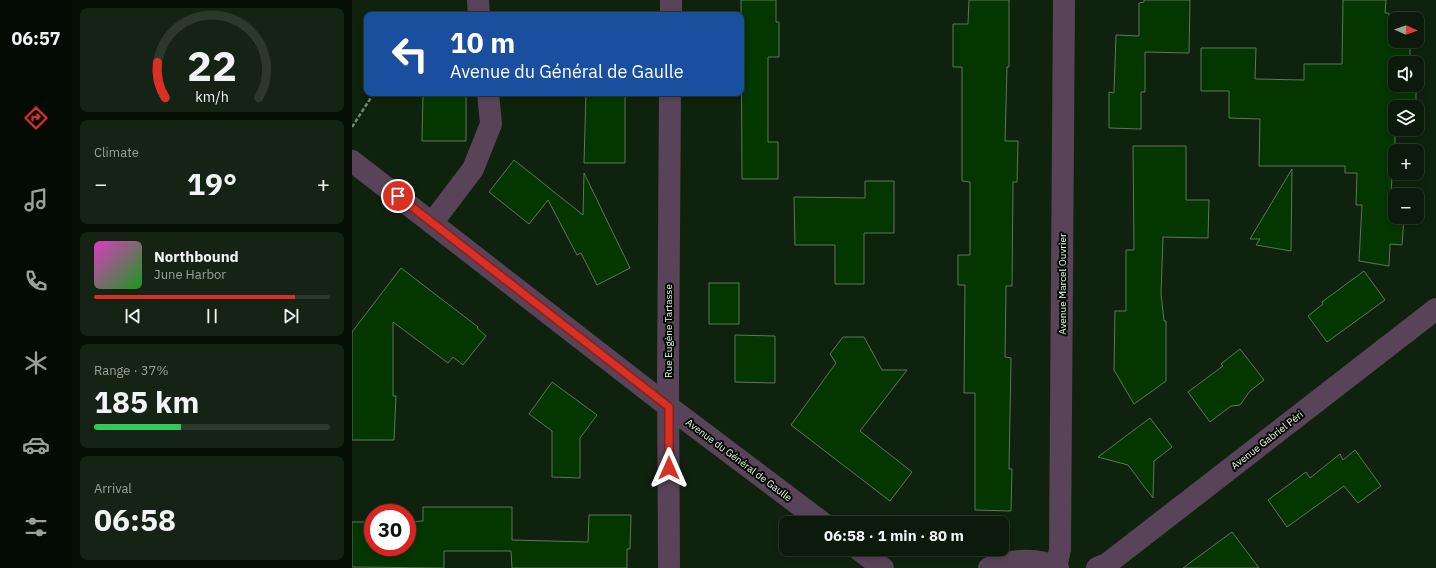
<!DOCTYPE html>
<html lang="en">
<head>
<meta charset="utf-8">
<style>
	body { margin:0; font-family:"IBM Plex Sans",sans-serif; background:#142313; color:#f1f3f6; height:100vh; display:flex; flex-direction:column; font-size:15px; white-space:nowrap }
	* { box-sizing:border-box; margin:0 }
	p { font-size:13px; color:#9aa19c }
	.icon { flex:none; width:22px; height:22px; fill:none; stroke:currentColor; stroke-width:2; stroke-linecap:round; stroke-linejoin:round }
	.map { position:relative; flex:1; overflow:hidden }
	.panel { display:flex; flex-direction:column; gap:8px; padding:8px; background:#060e06; width:280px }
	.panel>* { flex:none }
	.banner { position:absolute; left:12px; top:12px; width:380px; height:84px; border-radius:8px; box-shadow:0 2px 6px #0003,0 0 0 1px #2b382b; background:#1a4fa0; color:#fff; overflow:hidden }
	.needle { width:26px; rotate:92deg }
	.controls { position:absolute; left:1036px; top:12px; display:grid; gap:8px }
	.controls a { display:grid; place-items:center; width:36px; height:36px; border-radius:8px; background:#0b1a0a; box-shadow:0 2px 6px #0003,0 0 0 1px #2b382b; font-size:20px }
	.speed { position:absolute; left:12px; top:504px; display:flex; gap:8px; font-size:20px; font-weight:700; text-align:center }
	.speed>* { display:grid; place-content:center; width:52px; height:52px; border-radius:50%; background:#0b1a0a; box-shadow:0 2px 6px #0003,0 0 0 1px #2b382b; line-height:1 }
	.speed .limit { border:6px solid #d22; background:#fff; color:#111 }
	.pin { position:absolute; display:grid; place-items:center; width:34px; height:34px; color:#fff; margin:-17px; border:2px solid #fff; border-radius:50%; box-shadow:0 1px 4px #0007 }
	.me { position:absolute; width:44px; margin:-22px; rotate:0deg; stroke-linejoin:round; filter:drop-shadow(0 0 3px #0008) }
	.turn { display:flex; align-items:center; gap:14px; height:84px; padding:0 20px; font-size:18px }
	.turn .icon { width:52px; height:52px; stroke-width:2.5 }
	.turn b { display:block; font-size:28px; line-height:34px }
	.big { font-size:30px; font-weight:800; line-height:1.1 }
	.panel .card { flex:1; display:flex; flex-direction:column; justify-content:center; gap:6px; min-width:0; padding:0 14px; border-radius:8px; background:#142313 }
	.panel .dial { align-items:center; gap:0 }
	.dial svg { height:104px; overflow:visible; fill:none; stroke:#2b382b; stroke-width:7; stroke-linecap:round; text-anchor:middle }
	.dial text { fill:#f1f3f6; stroke:none }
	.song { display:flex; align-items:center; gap:12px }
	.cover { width:48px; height:48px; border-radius:6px; background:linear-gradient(135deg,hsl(310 70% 55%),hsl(120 70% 35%)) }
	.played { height:4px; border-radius:2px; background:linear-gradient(90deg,#d93025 85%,#2b382b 85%) }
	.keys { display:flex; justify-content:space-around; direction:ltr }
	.heat { display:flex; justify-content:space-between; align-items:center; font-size:22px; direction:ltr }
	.charge { height:6px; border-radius:3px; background:linear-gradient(90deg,#34c759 37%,#2b382b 0) }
	.trip { position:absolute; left:427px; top:516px; width:230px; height:40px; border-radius:8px; background:#0b1a0a; box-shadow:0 2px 6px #0003,0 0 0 1px #2b382b; font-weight:800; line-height:40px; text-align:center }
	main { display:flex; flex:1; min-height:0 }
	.tabs { display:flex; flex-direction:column; width:72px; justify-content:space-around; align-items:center; background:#040a04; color:#9aa19c }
	.tabs .icon { width:28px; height:28px }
	.tabs .on { color:#d93025 }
	.tabs b { font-size:18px; color:#f1f3f6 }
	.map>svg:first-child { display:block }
	.building { fill:#043600; stroke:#5f745c }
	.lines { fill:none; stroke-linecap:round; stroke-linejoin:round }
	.path { stroke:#748472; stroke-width:2.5; stroke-dasharray:4 2; stroke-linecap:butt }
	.minor { stroke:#594358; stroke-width:22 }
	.route-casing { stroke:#8d1f18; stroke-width:10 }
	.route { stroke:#d93025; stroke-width:7 }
	.labels { text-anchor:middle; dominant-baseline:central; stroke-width:4; stroke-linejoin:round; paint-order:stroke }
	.street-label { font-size:10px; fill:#edf9eb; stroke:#030903 }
</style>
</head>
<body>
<main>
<nav class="tabs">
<b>06:57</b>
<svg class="icon on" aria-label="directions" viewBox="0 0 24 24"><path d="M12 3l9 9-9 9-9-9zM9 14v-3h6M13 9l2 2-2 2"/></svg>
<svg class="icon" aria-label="music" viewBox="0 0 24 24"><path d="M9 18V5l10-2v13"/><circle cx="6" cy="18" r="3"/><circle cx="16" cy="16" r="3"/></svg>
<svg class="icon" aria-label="phone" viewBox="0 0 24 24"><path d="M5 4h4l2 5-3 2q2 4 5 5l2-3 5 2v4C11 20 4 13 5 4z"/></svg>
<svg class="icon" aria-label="climate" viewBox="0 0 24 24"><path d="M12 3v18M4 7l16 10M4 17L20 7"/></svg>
<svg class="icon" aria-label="car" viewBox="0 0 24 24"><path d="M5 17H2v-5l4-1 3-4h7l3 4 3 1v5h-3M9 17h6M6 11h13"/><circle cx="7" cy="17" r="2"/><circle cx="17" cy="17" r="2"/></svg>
<svg class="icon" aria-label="filters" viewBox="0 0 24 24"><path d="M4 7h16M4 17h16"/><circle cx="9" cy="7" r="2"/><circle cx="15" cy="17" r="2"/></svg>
</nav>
<section class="panel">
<div class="card dial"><svg viewBox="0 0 100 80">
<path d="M14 69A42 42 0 1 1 86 69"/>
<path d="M14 69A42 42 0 0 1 8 42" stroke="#d93025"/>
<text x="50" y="56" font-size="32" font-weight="700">22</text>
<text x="50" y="72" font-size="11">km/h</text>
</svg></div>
<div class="card"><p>Climate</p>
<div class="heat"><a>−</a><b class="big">19°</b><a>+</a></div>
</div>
<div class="card">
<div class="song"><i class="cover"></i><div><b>Northbound</b><p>June Harbor</p></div></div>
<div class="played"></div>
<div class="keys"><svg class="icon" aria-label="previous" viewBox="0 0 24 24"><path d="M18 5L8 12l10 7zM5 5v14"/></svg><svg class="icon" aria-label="pause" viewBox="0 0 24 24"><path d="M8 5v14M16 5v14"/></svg><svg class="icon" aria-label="next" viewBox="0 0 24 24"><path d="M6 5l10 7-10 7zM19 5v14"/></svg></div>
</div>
<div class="card"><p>Range · 37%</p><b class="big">185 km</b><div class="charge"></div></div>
<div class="card"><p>Arrival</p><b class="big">06:58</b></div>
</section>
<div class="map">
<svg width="1084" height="568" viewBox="0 0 1084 568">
	<rect width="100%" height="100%" fill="#0f220d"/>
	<g class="building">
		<path d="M 389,0 L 424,0 L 424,22 L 427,22 L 427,57 L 416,57 L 416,142 L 426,142 L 426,179 L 390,179 Z"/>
		<path d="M 617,0 L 657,0 L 657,67 L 655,67 L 653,141 L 666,141 L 665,182 L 661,182 L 660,286 L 654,286 L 653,357 L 659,358 L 657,469 L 660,469 L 659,511 L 623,510 L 623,393 L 612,393 L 613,285 L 606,285 L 606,255 L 618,255 L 618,182 L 610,181 L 610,67 L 601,67 L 601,24 L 616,24 Z"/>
		<path d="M 792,0 L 838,0 L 837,53 L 793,52 L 793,92 L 789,92 L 789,129 L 757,128 L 757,92 L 762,93 L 764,35 L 787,36 L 787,3 L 792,2 Z"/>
		<path d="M 991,0 L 1034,0 L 1033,13 L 1037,13 L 1037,45 L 1058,46 L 1058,57 L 1064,57 L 1064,63 L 1043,63 L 1043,85 L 1064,85 L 1064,107 L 1043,107 L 1043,147 L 1042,147 L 1038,207 L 1043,207 L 1043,217 L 1052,217 L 1050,245 L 1038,244 L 1037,266 L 1007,261 L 1010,205 L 1004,205 L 1005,173 L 993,173 L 993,166 L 907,166 L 908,119 L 877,118 L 877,91 L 849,91 L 849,48 L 904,48 L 903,79 L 952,80 L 952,64 L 990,64 Z"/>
		<path d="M 71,93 L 114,93 L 114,141 L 70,141 Z"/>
		<path d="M 234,93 L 273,93 L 273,163 L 232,163 Z"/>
		<path d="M 781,146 L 834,146 L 834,200 L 857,200 L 856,238 L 811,237 L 809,294 L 812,321 L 814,321 L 814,381 L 782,404 L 762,370 L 763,311 L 774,311 L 774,250 L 782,250 Z"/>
		<path d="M 162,160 L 231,215 L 232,173 L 278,268 L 245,285 L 229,253 L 225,255 L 196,200 L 177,224 L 137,192 Z"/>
		<path d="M 940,169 L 939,251 L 904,245 L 908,239 L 898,239 Z"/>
		<path d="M 513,181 L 542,181 L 542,233 L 512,233 L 512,284 L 483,284 L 483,245 L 443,245 L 442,197 L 513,198 Z"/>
		<path d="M 49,268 L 126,327 L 125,328 L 134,336 L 111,365 L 101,357 L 96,363 L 41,322 L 41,396 L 44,396 L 42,440 L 0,440 L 0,332 Z"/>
		<path d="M 1012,271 L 1033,300 L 975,342 L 956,316 L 971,304 L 970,302 Z"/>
		<rect x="357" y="283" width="30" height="41"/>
		<path d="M 383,335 L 423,336 L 423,383 L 383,382 Z"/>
		<path d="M 491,337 L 512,337 L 530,370 L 555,370 L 508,431 L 560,472 L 538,501 L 439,425 L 484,363 L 478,354 Z"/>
		<path d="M 888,349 L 912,380 L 898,391 L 888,405 L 879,406 L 858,422 L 836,392 L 871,366 L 869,364 Z"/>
		<path d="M 200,382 L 245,415 L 228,438 L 228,478 L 200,477 L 200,431 L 177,414 Z"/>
		<path d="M 798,418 L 820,447 L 802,461 L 801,498 L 776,465 L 746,457 Z"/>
		<path d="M 1003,450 L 1029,486 L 1006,503 L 992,486 L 935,527 L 916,500 L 954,472 L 958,478 L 988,454 L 991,460 Z"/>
		<path d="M 71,507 L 160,507 L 160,540 L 236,542 L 237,515 L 279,515 L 278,549 L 275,549 L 275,568 L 160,568 L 159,551 L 92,551 L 92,568 L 0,567 L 0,522 L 21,522 L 21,547 L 55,547 L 55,522 L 71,521 Z"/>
		<path d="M 880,532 L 907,568 L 831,568 Z"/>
	</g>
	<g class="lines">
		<path class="path" d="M 0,127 L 22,93"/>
		<g class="minor">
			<path d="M 126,0 L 127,15"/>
			<path d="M 319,15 L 319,0"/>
			<path d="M 0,161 L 317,407 L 471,523"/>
			<path d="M 80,223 L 121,169 L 139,124 L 136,93"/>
			<path d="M 506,549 L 531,568"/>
			<path d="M 704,567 L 708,550 L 712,0"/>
			<path d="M 317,568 L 316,376 L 318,93"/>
			<path d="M 637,568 C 659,560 684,557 706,568"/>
			<path d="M 745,568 L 755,564 L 1084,309"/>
		</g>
	</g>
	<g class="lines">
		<g class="route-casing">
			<path id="route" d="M 46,196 L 317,407 L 317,468"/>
		</g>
		<use href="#route" class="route"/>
	</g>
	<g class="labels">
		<g class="street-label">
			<text transform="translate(710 284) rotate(-90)">Avenue Marcel Ouvrier</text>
			<text transform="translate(316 331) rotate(-90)">Rue Eugène Tartasse</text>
			<text transform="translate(915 440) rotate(-38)">Avenue Gabriel Péri</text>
			<text transform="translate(387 460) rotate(37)">Avenue du Général de Gaulle</text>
		</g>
	</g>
</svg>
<div class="controls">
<a><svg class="needle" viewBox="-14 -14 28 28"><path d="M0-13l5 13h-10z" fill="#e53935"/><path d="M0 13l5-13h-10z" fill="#9aa19c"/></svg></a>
<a><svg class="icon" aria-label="sound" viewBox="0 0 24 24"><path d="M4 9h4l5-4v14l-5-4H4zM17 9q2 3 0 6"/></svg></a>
<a><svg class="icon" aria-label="layers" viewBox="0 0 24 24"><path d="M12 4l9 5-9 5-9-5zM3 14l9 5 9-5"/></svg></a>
<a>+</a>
<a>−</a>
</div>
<div class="speed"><div class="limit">30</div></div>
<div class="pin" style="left:46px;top:196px;background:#d93025"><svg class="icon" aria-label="arrive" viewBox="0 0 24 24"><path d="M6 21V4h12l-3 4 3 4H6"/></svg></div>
<svg class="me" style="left:317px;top:468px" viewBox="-20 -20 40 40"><path d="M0-17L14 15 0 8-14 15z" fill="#d93025" stroke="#fff" stroke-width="4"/></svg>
<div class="trip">06:58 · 1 min · 80 m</div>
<div class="banner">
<div class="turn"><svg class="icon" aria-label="left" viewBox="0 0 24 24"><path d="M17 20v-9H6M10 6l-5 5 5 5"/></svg><div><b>10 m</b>Avenue du Général de Gaulle</div></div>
</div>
</div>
</main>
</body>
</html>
